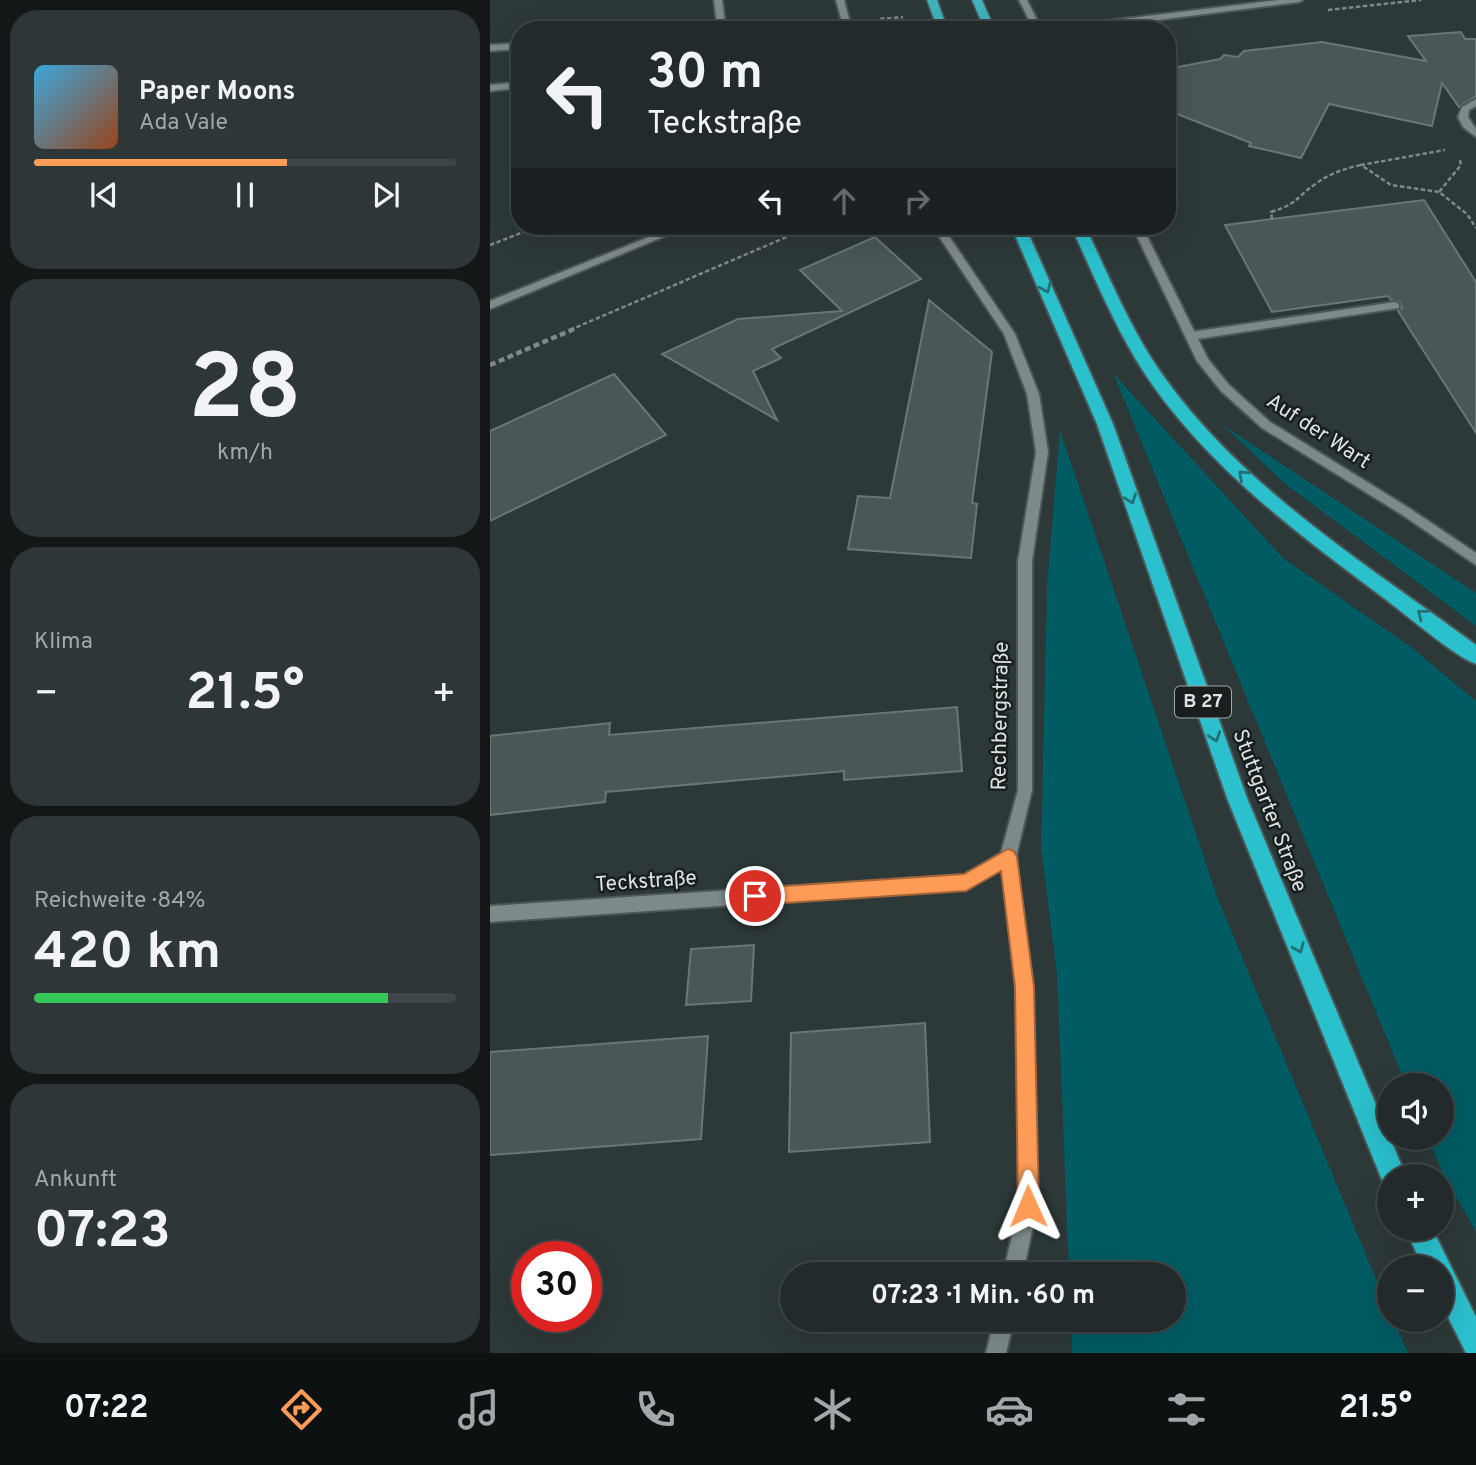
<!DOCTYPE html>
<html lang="de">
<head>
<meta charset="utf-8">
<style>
	body { margin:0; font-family:Overpass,sans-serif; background:#2e3637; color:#f1f3f6; height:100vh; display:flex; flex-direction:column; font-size:26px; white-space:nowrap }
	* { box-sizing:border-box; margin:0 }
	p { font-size:23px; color:#a2a7a9 }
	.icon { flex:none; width:38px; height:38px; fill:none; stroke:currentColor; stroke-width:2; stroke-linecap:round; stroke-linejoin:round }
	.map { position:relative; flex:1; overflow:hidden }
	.drawer { display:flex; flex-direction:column; gap:10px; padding:10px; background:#131718; width:490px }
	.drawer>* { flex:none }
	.hud { position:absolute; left:21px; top:21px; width:665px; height:214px; border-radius:28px; box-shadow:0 7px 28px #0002,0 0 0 2px #3f4647; background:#222a2b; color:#f1f3f6; overflow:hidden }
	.buttons { position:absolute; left:887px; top:1073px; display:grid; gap:14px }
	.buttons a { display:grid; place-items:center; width:77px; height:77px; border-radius:50%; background:#222a2b; box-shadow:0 7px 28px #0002,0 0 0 2px #3f4647; font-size:35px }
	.speed { position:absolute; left:21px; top:1241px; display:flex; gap:14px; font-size:35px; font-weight:700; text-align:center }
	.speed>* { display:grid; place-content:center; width:91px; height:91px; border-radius:50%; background:#222a2b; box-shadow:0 7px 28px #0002,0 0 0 2px #3f4647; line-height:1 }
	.speed .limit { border:10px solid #d22; background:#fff; color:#111 }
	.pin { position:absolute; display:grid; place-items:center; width:60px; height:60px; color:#fff; margin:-30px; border:4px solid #fff; border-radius:50%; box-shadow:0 2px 7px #0007 }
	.me { position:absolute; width:77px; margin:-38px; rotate:359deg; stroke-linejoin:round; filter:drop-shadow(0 0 5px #0008) }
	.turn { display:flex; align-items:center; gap:24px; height:147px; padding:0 21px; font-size:32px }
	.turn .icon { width:91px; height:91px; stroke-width:2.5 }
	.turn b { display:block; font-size:49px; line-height:60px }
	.lanes { display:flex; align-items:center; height:66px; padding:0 21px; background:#0003; justify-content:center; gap:35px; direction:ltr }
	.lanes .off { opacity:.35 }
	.big { font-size:52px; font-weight:700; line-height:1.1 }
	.drawer .tile { flex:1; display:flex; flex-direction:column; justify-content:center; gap:10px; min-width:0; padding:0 24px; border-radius:28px; background:#2e3637 }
	.drawer .dial { align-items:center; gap:0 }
	.dial b { font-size:91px; line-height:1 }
	.song { display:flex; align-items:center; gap:21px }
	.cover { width:84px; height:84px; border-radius:10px; background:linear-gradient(135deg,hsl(200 70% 55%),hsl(20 70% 35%)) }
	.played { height:7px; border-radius:4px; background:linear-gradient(90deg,#fe9c57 60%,#3f4647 60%) }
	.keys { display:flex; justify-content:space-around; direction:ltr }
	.heat { display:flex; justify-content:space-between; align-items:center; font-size:38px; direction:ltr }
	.charge { height:10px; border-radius:5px; background:linear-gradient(90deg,#34c759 84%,#3f4647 0) }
	.trip { position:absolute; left:290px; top:1262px; width:406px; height:70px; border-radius:35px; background:#222a2b; box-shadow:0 7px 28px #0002,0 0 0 2px #3f4647; font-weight:700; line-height:70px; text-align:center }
	.dock { display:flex; height:112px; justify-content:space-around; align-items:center; background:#0e1111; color:#a2a7a9 }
	.dock .icon { width:49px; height:49px }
	.dock .selected { color:#fe9c57 }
	.dock b { font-size:32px; color:#f1f3f6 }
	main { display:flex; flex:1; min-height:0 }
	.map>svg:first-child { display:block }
	.green { fill:#015b62 }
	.building { fill:#4a5657; stroke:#6a7677; stroke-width:2 }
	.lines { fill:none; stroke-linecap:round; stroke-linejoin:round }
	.service-casing { stroke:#4d5657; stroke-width:4 }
	.minor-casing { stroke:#4d5657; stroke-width:4 }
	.primary-casing { stroke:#4d5657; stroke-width:3 }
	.trunk-casing { stroke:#4d5657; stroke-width:4 }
	.path-far1 { stroke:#80898a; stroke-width:2.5; stroke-dasharray:4.5 2.5; stroke-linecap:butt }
	.path { stroke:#80898a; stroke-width:4.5; stroke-dasharray:6 3.5; stroke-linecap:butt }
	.service { fill:#7d898b; fill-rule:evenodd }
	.minor { fill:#7d898b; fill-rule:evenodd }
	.primary { fill:#3fb2bc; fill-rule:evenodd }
	.trunk { fill:#2ac0cc; fill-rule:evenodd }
	.oneway { stroke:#226f76 }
	.route { fill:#fe9c57; stroke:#a56539; stroke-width:2 }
	.labels { text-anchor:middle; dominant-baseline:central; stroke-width:5; stroke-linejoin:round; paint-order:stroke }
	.shield { fill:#191e1f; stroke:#a2a8a9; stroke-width:2 }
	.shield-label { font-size:19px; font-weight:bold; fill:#dce3e4 }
	.street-label { font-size:21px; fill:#dce3e4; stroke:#191e1f }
</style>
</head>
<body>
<main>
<section class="drawer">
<div class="tile">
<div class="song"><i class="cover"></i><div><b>Paper Moons</b><p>Ada Vale</p></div></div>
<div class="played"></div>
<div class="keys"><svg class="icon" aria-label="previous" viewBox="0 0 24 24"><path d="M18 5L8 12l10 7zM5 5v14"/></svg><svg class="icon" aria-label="pause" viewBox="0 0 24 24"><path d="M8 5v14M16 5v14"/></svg><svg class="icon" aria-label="next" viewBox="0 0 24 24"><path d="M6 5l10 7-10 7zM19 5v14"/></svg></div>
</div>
<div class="tile dial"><b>28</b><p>km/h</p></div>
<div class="tile"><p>Klima</p>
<div class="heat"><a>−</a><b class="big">21.5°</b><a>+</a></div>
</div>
<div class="tile"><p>Reichweite · 84%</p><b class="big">420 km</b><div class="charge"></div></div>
<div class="tile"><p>Ankunft</p><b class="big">07:23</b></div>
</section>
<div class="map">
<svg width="986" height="1353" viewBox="0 0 986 1353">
	<rect width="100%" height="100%" fill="#2d3839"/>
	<g class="green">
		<path d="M 623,373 L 793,558 L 921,647 L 986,701 L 986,1232 L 953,1174 L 938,1138 L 952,1138 L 952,1085 L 916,1085 Z"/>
		<path d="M 733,425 L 986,593 L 986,626 L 794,483 Z"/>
		<path d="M 570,430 L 728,899 L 899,1310 L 900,1320 L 904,1320 L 918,1353 L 582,1353 L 581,1320 L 684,1320 L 684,1274 L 579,1274 L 567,974 L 551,848 L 557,585 Z"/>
	</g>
	<g class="building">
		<path d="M 971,32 L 975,39 L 986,39 L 986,96 L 969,107 L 952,83 L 942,126 L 839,104 L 811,158 L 759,146 L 761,143 L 677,110 L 677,69 L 730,59 L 734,55 L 748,57 L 754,51 L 832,42 L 936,61 L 918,36 Z"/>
		<path d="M 934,200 L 986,282 L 986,433 L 908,311 L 912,308 L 910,302 L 901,300 L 898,296 L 782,312 L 735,225 Z"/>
		<path d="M 385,237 L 431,279 L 282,349 L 291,358 L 263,371 L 287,420 L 172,354 L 248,319 L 352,311 L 310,270 Z"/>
		<path d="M 439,300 L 502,352 L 482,503 L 487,504 L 481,558 L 358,549 L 368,496 L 400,498 Z"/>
		<path d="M 124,374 L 176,435 L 0,521 L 0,431 Z"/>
		<path d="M 467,707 L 472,771 L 354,780 L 354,771 L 116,792 L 115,802 L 0,815 L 0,736 L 120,723 L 119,735 Z"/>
		<path d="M 264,945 L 261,1001 L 196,1005 L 201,949 Z"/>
		<path d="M 435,1023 L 440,1142 L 299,1152 L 301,1033 Z"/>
		<path d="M 218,1036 L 211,1139 L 0,1155 L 0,1052 Z"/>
	</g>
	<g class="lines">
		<g class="service-casing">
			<g id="service">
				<path d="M 224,0 L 232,0 L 236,30 L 198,30 L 227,25 Z"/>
				<path d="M 30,43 L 30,49 L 0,51 L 0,45 Z"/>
				<path d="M 986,99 L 986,106 L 979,110 L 978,117 L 986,129 L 986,137 L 973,127 L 968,117 L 972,107 Z"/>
				<path d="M 905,302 L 909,304 L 909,308 L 701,340 L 695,336 L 701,332 Z"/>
			</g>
		</g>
		<g class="minor-casing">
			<g id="minor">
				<path d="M 346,0 L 354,0 L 362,30 L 354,30 Z"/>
				<path d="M 529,0 L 537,0 L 552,30 L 544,30 Z"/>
				<path d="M 789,0 L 813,0 L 809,2 L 590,30 L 563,30 L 567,27 Z"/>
				<path d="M 30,82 L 30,88 L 0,91 L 0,85 Z"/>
				<path d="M 186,226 L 199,226 L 0,309 L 0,301 Z"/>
				<path d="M 442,226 L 452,226 L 525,334 L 549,394 L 558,452 L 542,561 L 542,790 L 526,857 L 542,987 L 547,1206 L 533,1274 L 513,1274 L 529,1206 L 526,987 L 512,869 L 476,889 L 0,922 L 0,906 L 474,875 L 511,853 L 528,790 L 528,561 L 546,452 L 537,394 L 514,334 Z"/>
				<path d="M 642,226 L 652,226 L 718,359 L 739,385 L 780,422 L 919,508 L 986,553 L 986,565 L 911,514 L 772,428 L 731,391 L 707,361 Z"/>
				<path d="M 504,1320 L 524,1320 L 516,1353 L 496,1353 Z"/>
			</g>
		</g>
		<g class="primary-casing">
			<g id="primary">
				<path d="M 437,0 L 447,0 L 458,30 L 448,30 Z"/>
				<path d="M 482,0 L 492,0 L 505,30 L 495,30 Z"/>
			</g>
		</g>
		<g class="trunk-casing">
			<g id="trunk">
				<path d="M 521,226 L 535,226 L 623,424 L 757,798 L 916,1176 L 900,1176 L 900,1187 L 894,1185 L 737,798 L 607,424 Z"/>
				<path d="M 581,226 L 595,226 C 620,278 642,334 677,381 C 757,491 878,565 986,645 L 986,664 C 964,656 913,612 891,596 C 804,531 716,465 655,374 C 625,328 604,276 581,226 Z"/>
				<path d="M 915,1228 L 942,1228 L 986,1317 L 986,1353 L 976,1353 L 952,1305 L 952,1267 L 933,1267 Z"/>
			</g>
		</g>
		<g class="path-far1">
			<path d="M 838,10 L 931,0"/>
			<path d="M 390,19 L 413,17"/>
			<path d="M 970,160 L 971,165 L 949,192 L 977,214 L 986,228"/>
			<path d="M 949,192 L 901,185 L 871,165 L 955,150"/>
			<path d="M 782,219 L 781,212 C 809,203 803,200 824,185 C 838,174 853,169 871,165"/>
			<path d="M 0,245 L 49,226"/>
			<path d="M 80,330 L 322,226"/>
		</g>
		<path class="path" d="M 0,365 L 84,329"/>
		<use href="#service" class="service"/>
		<use href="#minor" class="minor"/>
		<use href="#primary" class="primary"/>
		<use href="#trunk" class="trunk"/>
	</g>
	<defs><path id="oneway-chevron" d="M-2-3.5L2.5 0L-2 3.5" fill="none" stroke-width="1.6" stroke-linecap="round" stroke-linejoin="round" transform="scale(1.75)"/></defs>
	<g class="oneway">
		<use href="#oneway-chevron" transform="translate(556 288) rotate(67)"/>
		<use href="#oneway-chevron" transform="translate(753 475) rotate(-137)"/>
		<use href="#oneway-chevron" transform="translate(641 499) rotate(71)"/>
		<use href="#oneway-chevron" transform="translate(932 614) rotate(-142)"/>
		<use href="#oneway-chevron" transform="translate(725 737) rotate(71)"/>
		<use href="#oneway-chevron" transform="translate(809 948) rotate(67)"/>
	</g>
	<path class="route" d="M 518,849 L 524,851 L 527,857 L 544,987 L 549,1206 L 546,1214 L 538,1217 L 531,1214 L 528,1206 L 525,987 L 511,871 L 476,891 L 265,905 L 258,902 L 256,896 L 258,890 L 265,888 L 474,874 Z"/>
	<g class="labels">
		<rect class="shield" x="685" y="686.5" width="56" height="31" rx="5"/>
		<g class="shield-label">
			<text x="713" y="702">B 27</text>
		</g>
		<g class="street-label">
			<text transform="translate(828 432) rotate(33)">Auf der Wart</text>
			<text transform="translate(511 716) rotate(-89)">Rechbergstraße</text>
			<text transform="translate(779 811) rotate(69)">Stuttgarter Straße</text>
			<text transform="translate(156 882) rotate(-4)">Teckstraße</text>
		</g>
	</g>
</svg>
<div class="buttons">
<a><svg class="icon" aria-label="sound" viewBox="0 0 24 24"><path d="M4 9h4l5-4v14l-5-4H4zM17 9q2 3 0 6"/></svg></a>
<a>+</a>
<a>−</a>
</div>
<div class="speed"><div class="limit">30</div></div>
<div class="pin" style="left:265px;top:896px;background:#d93025"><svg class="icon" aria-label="arrive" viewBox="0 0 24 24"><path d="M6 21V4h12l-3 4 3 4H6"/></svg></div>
<svg class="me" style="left:538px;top:1206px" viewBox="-20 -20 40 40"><path d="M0-17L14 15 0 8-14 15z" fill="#fe9c57" stroke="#fff" stroke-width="4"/></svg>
<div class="trip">07:23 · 1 Min. · 60 m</div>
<div class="hud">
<div class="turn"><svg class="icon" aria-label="left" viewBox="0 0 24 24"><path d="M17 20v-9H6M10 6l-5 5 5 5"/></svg><div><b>30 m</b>Teckstraße</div></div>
<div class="lanes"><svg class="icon" aria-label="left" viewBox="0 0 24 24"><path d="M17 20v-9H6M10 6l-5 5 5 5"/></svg><svg class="icon off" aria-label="ahead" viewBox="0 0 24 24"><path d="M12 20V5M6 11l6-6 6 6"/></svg><svg class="icon off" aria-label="right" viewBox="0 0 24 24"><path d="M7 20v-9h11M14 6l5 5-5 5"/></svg></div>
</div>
</div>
</main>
<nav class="dock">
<b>07:22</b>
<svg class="icon selected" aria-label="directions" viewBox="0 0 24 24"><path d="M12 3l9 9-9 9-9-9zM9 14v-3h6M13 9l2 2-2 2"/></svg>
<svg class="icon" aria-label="music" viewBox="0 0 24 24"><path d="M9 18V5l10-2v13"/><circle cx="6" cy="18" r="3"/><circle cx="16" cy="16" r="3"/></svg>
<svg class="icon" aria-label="phone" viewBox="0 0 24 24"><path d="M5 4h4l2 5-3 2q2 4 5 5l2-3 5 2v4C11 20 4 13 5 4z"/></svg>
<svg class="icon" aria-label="climate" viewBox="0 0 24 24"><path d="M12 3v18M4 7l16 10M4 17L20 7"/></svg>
<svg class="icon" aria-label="car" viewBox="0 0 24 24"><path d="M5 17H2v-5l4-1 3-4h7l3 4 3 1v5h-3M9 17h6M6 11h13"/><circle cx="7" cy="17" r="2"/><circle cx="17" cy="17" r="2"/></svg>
<svg class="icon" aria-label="filters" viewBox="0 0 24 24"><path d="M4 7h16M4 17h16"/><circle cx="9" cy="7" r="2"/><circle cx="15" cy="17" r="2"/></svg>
<b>21.5°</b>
</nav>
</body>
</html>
